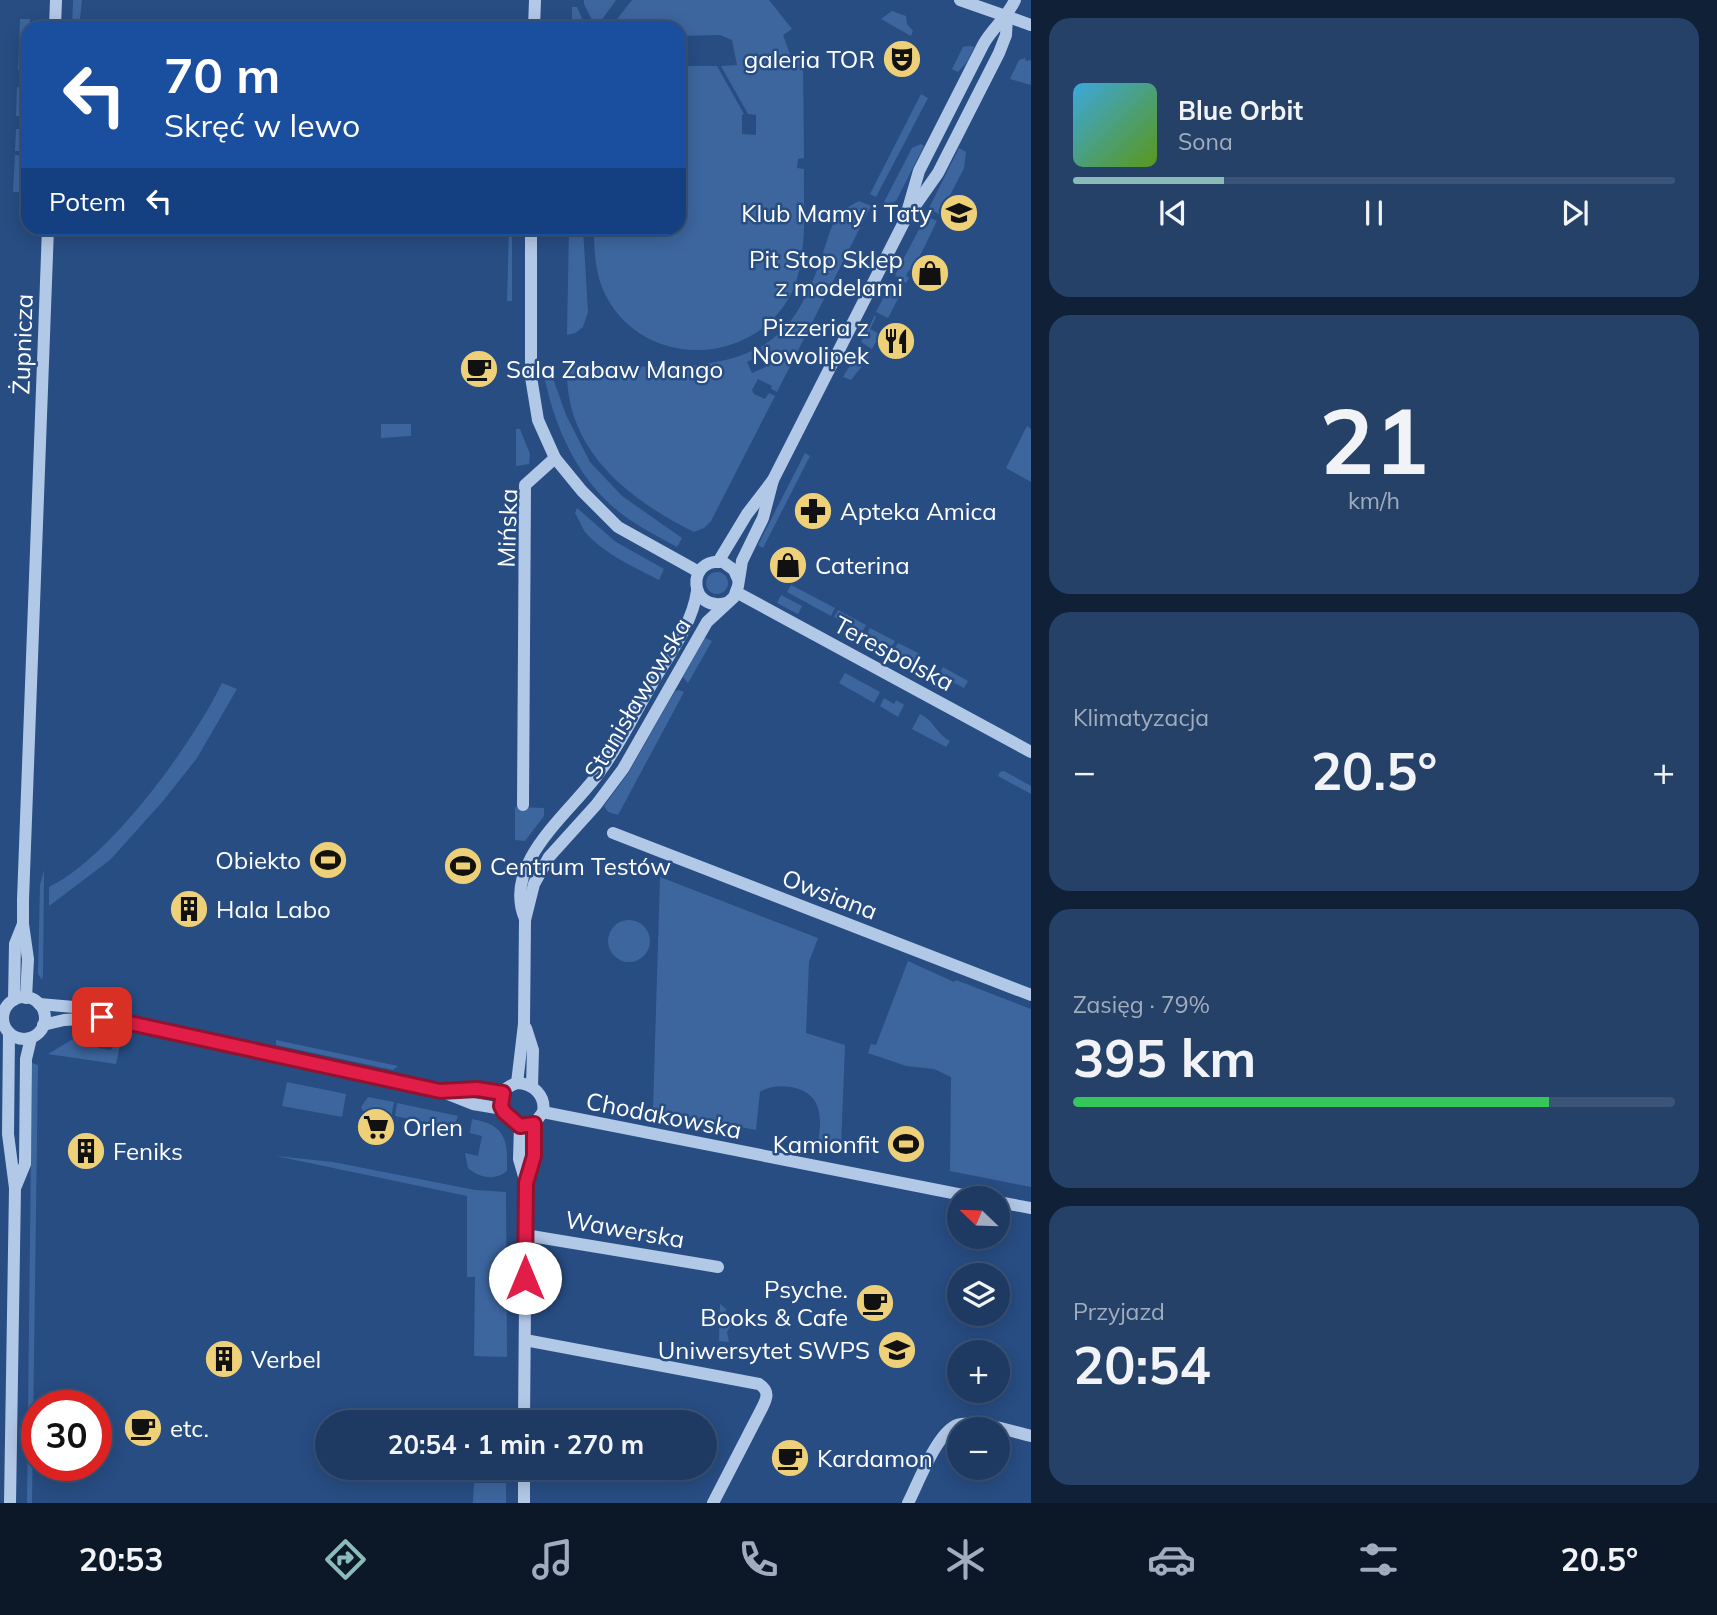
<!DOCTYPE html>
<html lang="pl">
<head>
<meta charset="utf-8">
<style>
	body { margin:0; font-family:Mulish,sans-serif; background:#264168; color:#f1f3f6; height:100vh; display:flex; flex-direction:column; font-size:26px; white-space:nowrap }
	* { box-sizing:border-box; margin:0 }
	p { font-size:23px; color:#a1adbe }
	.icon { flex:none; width:38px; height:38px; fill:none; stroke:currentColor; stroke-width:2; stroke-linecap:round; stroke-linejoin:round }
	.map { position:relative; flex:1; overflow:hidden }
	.sheet { display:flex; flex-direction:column; gap:18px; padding:18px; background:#102036; width:686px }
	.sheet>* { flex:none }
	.top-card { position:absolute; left:21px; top:21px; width:665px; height:214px; border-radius:21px; box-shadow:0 4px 18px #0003,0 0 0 2px #3c5477; background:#1a4fa0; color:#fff; overflow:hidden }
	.needle { width:46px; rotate:293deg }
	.buttons { position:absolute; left:947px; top:1186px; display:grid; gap:14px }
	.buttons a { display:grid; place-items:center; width:63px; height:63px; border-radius:50%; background:#1e3a62; box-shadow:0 4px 18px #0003,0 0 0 2px #3c5477; font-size:35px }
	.speed { position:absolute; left:21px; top:1390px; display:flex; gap:14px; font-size:35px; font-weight:700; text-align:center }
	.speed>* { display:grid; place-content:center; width:91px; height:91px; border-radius:50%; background:#1e3a62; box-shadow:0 4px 18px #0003,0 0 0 2px #3c5477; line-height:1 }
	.speed .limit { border:10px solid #d22; background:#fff; color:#111 }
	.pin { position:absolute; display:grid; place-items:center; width:60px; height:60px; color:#fff; margin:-30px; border-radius:14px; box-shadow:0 4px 10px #0006 }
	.me { position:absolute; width:77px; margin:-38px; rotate:0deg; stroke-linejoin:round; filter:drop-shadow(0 0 5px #0008) }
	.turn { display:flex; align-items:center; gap:24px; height:147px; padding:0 28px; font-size:32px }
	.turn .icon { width:91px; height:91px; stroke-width:2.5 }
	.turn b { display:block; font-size:49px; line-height:60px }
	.then { display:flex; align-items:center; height:66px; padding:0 28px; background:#0003; gap:14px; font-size:26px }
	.big { font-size:52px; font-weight:700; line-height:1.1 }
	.sheet .card { flex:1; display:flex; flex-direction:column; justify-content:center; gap:10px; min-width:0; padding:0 24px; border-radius:21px; background:#264168 }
	.sheet .dial { align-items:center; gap:0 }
	.dial b { font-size:91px; line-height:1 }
	.song { display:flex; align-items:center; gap:21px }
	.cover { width:84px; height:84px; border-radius:10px; background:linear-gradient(135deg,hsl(200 70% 55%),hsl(90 70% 35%)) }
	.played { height:7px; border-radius:4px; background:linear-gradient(90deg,#8bbbb9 25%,#3c5477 25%) }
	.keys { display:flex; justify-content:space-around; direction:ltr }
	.heat { display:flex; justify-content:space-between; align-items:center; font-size:38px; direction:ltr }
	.charge { height:10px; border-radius:5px; background:linear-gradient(90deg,#34c759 79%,#3c5477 0) }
	.trip { position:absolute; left:315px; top:1410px; width:402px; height:70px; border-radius:35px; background:#1e3a62; box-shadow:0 4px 18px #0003,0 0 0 2px #3c5477; font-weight:700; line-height:70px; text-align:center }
	.menu { display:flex; height:112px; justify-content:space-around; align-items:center; background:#0c1727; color:#a1adbe }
	.menu .icon { width:49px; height:49px }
	.menu .current { color:#8bbbb9 }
	.menu b { font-size:32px; color:#f1f3f6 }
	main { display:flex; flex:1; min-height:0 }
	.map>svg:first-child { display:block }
	.green { fill:#3d669f }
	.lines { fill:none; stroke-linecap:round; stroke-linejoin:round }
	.minor { stroke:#b2c8e7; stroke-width:12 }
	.route-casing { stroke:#92132f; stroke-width:18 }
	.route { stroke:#e11d48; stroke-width:12 }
	.labels { text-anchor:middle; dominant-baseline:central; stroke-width:5; stroke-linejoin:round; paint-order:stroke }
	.poi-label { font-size:24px; fill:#fff; stroke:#284d83; text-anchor:start }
	.street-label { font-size:24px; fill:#fff; stroke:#284d83 }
</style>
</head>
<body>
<main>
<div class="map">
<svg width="1031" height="1503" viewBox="0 0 1031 1503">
	<rect width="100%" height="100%" fill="#284d83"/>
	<g class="green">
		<path d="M 73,0 L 82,0 L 79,28 L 72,28 Z"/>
		<path d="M 584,0 L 616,0 L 596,28 L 584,4 Z"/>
		<path d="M 632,0 L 769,0 L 792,29 L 783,35 L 792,60 L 799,60 L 803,65 L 804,158 L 798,159 L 797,168 L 804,169 C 803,209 809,259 790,296 C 751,367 644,369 606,296 C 595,275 594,250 594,228 L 679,228 L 679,66 L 717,66 L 744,114 L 742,115 L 742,134 L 756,135 L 756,115 L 748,114 L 721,66 L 737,65 L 732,40 L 720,35 L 679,36 L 679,28 L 610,28 Z"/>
		<path d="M 572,7 L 577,7 L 586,28 L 572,28 Z"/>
		<path d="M 892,11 L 906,16 L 907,24 L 913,31 L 911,36 L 881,19 Z"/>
		<path d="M 20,19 L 30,19 L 28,70 L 18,70 Z"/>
		<path d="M 970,46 L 974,47 L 967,62 L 958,72 L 952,69 L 963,47 Z"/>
		<path d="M 1025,58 L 1026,61 L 1031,60 L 1031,85 L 1010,79 L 1019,60 Z"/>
		<path d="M 17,87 L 28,88 L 27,117 L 16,116 Z"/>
		<path d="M 921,94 L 928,98 L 876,197 L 870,194 Z"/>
		<path d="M 16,129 L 26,129 L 24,151 L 15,151 Z"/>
		<path d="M 921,144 L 924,146 L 896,201 L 888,204 L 884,202 L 912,148 Z"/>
		<path d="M 959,148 L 966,152 L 964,168 L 940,215 L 929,208 Z"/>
		<path d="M 15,155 L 25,156 L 24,192 L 13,192 Z"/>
		<path d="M 859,201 L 871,206 L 777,392 L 771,389 L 772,386 L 758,379 L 752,390 L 754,394 L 765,399 L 769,393 L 775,396 L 711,521 L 704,528 L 694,532 C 628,499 565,450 567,369 L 571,368 L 571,364 C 632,365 703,376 758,348 L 761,355 L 747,362 L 752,373 L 770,365 L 761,347 C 778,336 793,321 802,303 C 810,288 818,269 823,253 C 832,227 832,214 859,201 Z"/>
		<path d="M 926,216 L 937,221 L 912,272 L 909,270 L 906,276 L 909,278 L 906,283 L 895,275 Z"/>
		<path d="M 509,228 L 512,228 L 512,301 L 507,301 Z"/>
		<path d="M 569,228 L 583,228 L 588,312 L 583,327 L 575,333 L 567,335 Z"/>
		<path d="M 891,283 L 903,289 L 888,318 L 876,312 Z"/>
		<path d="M 875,315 L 876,317 L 870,329 L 880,334 L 872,349 L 861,342 Z"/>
		<path d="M 858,352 L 869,357 L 851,380 L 843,377 Z"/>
		<path d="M 550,370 L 566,415 L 590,462 L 622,496 L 682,538 L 677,547 C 661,538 645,530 630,520 C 582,487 557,435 545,380 Z"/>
		<path d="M 381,424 L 411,424 L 411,436 L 381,438 Z"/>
		<path d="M 1027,426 L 1031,429 L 1031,482 L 1006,468 Z"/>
		<path d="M 516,429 L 520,429 L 530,454 L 529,464 L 516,466 Z"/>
		<path d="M 805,453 L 810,456 L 763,548 L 758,545 Z"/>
		<path d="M 577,508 L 616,542 L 664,569 L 659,580 C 634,567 604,554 585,532 C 581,526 579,519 575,513 Z"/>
		<circle cx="717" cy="583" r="11"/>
		<path d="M 791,585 L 835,608 L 831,616 L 787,592 Z"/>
		<path d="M 781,595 L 802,606 L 798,614 L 777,603 Z"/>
		<path d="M 838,610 L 866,625 L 862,633 L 834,617 Z"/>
		<path d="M 870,628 L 895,641 L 891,648 L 866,635 Z"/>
		<path d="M 705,638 L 712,641 L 688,683 L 683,677 Z"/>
		<path d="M 898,643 L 920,654 L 915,662 L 894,650 Z"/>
		<path d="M 943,667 L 968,681 L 964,688 L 939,675 Z"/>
		<path d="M 845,673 L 880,692 L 874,703 L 839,683 Z"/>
		<path d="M 222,683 L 237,689 L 197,758 L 163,801 L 110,860 L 49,906 L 49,887 C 110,858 193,743 222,683 Z"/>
		<path d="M 679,690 L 684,692 L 618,815 L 608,812 L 604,806 L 629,772 L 675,691 Z"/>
		<path d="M 884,698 L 894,704 L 896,700 L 904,705 L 898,717 L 880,706 Z"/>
		<path d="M 920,714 C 936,722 934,732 950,741 L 946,747 L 912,729 Z"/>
		<path d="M 1004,771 L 1031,786 L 1031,794 L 998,776 L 1000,772 Z"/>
		<path d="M 515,807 L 544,808 L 544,816 L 525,841 L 515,840 Z"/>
		<path d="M 44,870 L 43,974 L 42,980 L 38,974 L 40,885 Z"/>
		<path d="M 660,877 L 818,938 L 809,962 L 806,1033 L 845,1045 L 841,1147 L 818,1143 C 820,1130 822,1116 816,1103 C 807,1085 775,1082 760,1092 L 756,1130 L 653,1110 Z"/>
		<circle cx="629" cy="941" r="21"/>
		<path d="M 908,961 L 954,982 L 956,980 L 1031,1009 L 1031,1187 L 950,1171 L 951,1077 L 934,1069 L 906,1066 L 868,1053 L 871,1044 L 876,1045 Z"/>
		<path d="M 78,1036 L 99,1040 L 98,1048 L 111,1050 L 114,1045 L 120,1046 L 116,1064 L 48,1054 Z"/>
		<path d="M 276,1040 L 398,1066 L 393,1070 L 276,1045 Z"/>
		<path d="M 32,1063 L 38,1065 L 32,1503 L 27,1503 Z"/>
		<path d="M 287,1082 L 346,1094 L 342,1117 L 282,1106 Z"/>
		<path d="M 368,1097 L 394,1102 L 391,1118 L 363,1111 L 361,1107 Z"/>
		<path d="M 397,1103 L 458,1116 L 454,1125 L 445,1126 L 395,1116 Z"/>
		<path d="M 472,1119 C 506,1125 508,1140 507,1171 C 495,1181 479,1178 468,1168 L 465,1153 L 478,1156 L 482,1136 L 470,1133 Z"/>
		<path d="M 276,1156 L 333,1162 L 475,1190 L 506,1192 L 507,1357 L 474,1356 L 475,1277 L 467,1277 L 467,1196 Z"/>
		<path d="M 720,1304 L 726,1309 L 725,1314 L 735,1319 L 727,1332 L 729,1342 L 719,1341 Z"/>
		<path d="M 474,1483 L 506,1483 L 506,1503 L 473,1503 Z"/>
	</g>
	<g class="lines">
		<g class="minor">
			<path d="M 960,0 L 1031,25"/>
			<path d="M 55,28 L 56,0"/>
			<path d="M 534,28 L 535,0"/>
			<path d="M 908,209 L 919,171 L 983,45 C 992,28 1007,18 1015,0"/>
			<path d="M 531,228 L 531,377 L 538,420 L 555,458 L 582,491 L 618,527 L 699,572"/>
			<path d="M 718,562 L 747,514 L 773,480 L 905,220 L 938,173 L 999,53 L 1006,35 L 1007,17"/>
			<path d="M 736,592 L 1031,752"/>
			<path d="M 726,603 C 689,613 685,557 723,562 L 734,570 L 738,579"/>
			<path d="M 523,805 L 525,485 L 555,458"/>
			<path d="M 613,833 L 1031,995"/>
			<path d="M 525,919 C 501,862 572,812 601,770 C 620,744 634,715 650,687 C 667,657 692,626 697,591"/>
			<circle cx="24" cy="1018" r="21"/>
			<path d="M 26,998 L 28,959 L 23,924 L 23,900 L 48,228"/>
			<path d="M 14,1000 L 15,944 L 23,924"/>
			<path d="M 39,1004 L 74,1007 L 102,1017 L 440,1091 L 473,1104 L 503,1109"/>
			<path d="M 43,1025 L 64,1020 L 98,1018"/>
			<path d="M 526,1028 L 533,1050 L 532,1087"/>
			<path d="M 9,1033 L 8,1134 L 15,1188 L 10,1503"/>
			<path d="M 517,1083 L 524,1024 L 525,920 L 534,884 L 549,857 L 596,805 L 623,769 L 707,622 L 734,597 L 738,586 L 742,561 L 763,518 L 773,480"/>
			<path d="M 517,1083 C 533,1083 546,1096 543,1112 L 534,1124 L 520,1126 C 504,1113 488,1093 517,1083 Z"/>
			<path d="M 444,1090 L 476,1089 L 503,1093"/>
			<path d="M 543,1112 L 983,1199"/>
			<path d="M 520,1126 L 519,1159 L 526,1183"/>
			<path d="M 16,1186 L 25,1164 L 26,1059 L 31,1038"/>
			<path d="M 998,1202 L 1031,1208"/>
			<path d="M 525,1235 L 718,1267"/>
			<path d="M 525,1340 L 759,1384 C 770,1391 767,1398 762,1408 L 713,1503"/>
			<path d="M 524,1423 L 526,1183 L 534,1156 L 534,1124"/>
			<path d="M 524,1503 L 524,1468"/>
			<path d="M 908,1503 C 918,1484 939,1426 961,1424 C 983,1421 1010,1431 1031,1436"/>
		</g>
	</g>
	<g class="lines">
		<g class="route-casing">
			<path id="route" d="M 102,1017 L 440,1091 L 477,1089 L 503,1093 L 501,1106 L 504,1112 L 520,1126 L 534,1124 L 534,1156 L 526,1183 L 525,1278"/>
		</g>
		<use href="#route" class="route"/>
	</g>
	<defs>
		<g id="theatre-disc" transform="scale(2.0125)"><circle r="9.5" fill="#eed078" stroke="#284d83"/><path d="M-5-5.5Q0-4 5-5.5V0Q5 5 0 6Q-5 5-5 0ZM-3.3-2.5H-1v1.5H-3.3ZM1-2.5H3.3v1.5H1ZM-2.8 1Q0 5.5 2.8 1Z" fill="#111"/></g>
		<g id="school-disc" transform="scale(2.0125)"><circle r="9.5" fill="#eed078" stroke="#284d83"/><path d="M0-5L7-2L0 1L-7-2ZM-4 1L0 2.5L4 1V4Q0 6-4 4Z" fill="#111"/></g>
		<g id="shop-disc" transform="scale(2.0125)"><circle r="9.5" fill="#eed078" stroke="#284d83"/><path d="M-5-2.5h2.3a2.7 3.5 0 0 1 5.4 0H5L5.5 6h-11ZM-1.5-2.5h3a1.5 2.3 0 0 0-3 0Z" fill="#111"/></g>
		<g id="restaurant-disc" transform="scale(2.0125)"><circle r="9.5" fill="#eed078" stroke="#284d83"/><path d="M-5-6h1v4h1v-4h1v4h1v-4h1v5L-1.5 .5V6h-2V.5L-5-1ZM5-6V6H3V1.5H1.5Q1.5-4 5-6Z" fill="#111"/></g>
		<g id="cafe-disc" transform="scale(2.0125)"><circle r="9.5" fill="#eed078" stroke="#284d83"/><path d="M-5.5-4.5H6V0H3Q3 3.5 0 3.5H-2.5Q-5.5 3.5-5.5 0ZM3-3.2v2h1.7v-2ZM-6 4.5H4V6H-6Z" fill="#111"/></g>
		<g id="pharmacy-disc" transform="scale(2.0125)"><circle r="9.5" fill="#eed078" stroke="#284d83"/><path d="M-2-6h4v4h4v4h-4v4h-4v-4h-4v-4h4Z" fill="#111"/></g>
		<g id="stadium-disc" transform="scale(2.0125)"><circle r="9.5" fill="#eed078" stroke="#284d83"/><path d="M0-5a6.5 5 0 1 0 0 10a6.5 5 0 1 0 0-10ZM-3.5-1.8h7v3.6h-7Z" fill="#111"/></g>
		<g id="building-disc" transform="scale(2.0125)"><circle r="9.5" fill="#eed078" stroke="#284d83"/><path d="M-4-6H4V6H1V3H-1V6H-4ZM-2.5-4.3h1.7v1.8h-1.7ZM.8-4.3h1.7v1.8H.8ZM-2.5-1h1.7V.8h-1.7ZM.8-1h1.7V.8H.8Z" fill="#111"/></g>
		<g id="supermarket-disc" transform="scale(2.0125)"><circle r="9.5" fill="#eed078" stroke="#284d83"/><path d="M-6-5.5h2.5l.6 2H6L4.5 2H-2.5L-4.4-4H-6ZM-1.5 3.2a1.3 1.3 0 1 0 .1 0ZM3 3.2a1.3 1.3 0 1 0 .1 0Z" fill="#111"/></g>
		<g id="university-disc" transform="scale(2.0125)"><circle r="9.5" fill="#eed078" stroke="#284d83"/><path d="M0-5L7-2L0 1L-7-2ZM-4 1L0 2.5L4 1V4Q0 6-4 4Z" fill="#111"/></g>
	</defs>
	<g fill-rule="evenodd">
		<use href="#theatre-disc" x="902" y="59"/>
		<use href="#school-disc" x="959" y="213"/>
		<use href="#shop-disc" x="930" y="273"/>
		<use href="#restaurant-disc" x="896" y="341"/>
		<use href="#cafe-disc" x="479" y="369"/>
		<use href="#pharmacy-disc" x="813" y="511"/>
		<use href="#shop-disc" x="788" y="565"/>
		<use href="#stadium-disc" x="328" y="860"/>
		<use href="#stadium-disc" x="463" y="866"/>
		<use href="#building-disc" x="189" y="909"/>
		<use href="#supermarket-disc" x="376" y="1127"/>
		<use href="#stadium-disc" x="906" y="1144"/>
		<use href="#building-disc" x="86" y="1151"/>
		<use href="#cafe-disc" x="875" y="1303"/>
		<use href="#university-disc" x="897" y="1350"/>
		<use href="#building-disc" x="224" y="1359"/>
		<use href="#cafe-disc" x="143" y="1428"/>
		<use href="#cafe-disc" x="790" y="1458"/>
	</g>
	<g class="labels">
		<g class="poi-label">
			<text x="875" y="59" text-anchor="end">galeria TOR</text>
			<text x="932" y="213" text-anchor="end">Klub Mamy i Taty</text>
			<text x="903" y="259" text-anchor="end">Pit Stop Sklep<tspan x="903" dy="28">z modelami</tspan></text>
			<text x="869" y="327" text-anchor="end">Pizzeria z<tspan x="869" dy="28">Nowolipek</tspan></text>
			<text x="506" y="369">Sala Zabaw Mango</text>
			<text x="840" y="511">Apteka Amica</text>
			<text x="815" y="565">Caterina</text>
			<text x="301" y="860" text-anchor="end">Obiekto</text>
			<text x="490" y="866">Centrum Testów</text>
			<text x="216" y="909">Hala Labo</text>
			<text x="403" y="1127">Orlen</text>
			<text x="879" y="1144" text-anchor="end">Kamionfit</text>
			<text x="113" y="1151">Feniks</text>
			<text x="848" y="1289" text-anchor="end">Psyche.<tspan x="848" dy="28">Books &amp; Cafe</tspan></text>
			<text x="870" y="1350" text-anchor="end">Uniwersytet SWPS</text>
			<text x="251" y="1359">Verbel</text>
			<text x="170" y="1428">etc.</text>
			<text x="817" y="1458">Kardamon</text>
		</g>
		<g class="street-label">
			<text transform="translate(22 344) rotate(-88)">Żupnicza</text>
			<text transform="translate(507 528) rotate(-88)">Mińska</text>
			<text transform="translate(894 653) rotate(28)">Terespolska</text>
			<text transform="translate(637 698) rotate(-59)">Stanisławowska</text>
			<text transform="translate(830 894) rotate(21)">Owsiana</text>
			<text transform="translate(664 1115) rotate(11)">Chodakowska</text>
			<text transform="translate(625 1229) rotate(10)">Wawerska</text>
		</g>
	</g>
</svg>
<div class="buttons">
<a><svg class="needle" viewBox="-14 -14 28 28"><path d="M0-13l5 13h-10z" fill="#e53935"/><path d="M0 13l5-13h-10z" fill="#a1adbe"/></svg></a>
<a><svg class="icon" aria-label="layers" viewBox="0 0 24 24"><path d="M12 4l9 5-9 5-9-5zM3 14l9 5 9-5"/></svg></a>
<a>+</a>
<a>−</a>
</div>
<div class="speed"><div class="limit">30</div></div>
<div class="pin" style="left:102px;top:1017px;background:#d93025"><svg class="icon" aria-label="arrive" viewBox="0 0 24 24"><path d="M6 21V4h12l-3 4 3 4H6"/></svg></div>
<svg class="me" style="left:525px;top:1278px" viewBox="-20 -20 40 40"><circle r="19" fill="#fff"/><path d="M0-13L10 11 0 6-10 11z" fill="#e11d48"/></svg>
<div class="trip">20:54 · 1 min · 270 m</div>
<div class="top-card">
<div class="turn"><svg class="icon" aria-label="left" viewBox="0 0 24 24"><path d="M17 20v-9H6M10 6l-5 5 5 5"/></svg><div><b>70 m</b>Skręć w lewo</div></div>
<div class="then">Potem<svg class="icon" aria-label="left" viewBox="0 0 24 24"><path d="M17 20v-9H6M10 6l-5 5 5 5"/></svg></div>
</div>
</div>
<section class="sheet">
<div class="card">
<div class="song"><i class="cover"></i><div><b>Blue Orbit</b><p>Sona</p></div></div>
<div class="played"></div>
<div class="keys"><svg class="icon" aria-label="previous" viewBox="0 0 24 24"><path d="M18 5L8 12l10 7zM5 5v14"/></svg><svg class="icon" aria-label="pause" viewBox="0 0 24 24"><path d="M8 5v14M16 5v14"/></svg><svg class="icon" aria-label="next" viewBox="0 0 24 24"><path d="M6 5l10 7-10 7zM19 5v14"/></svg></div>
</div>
<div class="card dial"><b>21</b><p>km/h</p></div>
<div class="card"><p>Klimatyzacja</p>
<div class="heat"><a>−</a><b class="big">20.5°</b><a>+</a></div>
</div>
<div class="card"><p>Zasięg · 79%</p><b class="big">395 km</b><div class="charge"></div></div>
<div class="card"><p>Przyjazd</p><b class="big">20:54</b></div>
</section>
</main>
<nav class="menu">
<b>20:53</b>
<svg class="icon current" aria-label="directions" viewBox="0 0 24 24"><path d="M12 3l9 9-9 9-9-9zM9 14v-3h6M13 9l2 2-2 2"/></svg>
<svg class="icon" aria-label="music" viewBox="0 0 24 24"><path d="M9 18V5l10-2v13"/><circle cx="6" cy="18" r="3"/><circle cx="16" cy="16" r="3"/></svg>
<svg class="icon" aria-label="phone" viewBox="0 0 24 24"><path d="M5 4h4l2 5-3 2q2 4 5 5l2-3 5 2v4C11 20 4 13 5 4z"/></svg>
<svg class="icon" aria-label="climate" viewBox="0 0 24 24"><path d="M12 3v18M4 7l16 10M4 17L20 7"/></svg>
<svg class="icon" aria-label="car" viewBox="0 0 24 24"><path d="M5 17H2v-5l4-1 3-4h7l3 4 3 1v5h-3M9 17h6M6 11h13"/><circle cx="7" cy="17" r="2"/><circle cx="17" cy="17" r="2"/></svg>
<svg class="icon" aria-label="filters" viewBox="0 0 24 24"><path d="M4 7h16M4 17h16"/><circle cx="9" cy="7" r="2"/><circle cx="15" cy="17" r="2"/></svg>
<b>20.5°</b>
</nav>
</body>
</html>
